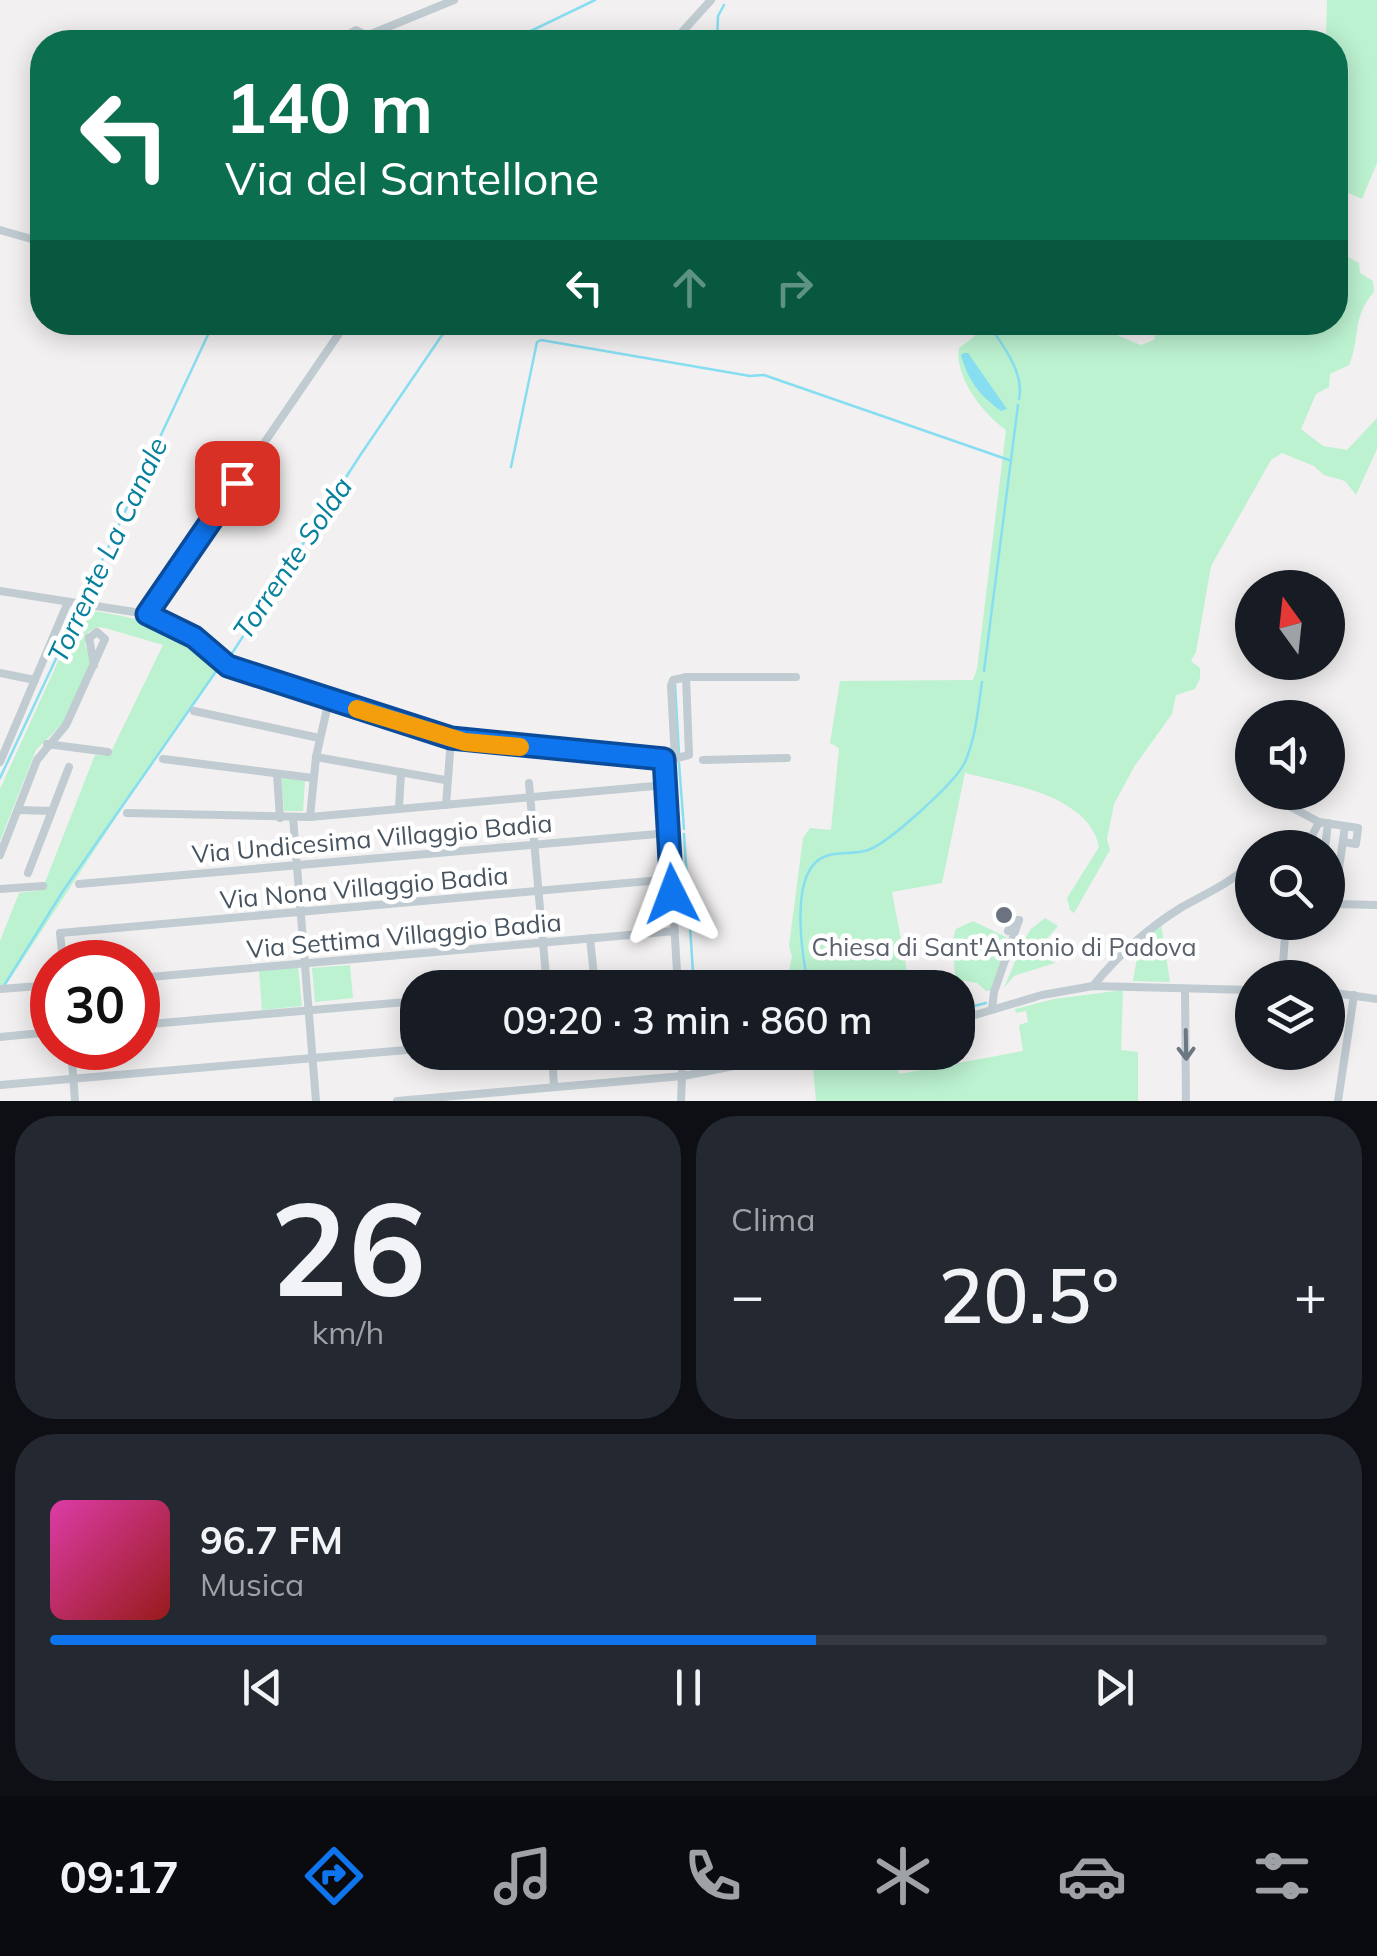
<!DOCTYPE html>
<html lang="it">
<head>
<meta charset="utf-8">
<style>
	body { margin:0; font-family:Mulish,sans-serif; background:#242831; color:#f1f3f6; height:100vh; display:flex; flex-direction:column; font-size:38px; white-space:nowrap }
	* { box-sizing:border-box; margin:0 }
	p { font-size:32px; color:#9ea1a6 }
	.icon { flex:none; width:55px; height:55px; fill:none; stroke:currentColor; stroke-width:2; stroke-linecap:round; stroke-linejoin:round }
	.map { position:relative; height:1101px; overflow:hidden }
	.panel { display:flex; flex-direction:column; gap:15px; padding:15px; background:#0d0f14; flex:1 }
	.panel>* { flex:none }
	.guide { position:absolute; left:30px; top:30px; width:1318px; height:305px; border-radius:40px; box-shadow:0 5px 25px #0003; background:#0b6e4f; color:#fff; overflow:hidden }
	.needle { width:65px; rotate:345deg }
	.controls { position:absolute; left:1235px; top:570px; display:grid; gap:20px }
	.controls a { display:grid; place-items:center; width:110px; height:110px; border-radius:50%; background:#171b24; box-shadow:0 5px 25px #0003; font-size:50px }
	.speed { position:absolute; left:30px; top:940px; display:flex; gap:20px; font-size:50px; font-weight:700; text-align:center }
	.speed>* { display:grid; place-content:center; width:130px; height:130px; border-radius:50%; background:#171b24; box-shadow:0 5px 25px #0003; line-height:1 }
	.speed .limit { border:15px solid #d22; background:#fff; color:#111 }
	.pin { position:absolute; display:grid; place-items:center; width:85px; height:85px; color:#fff; margin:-42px; border-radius:20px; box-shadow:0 5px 15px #0006 }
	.me { position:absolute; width:110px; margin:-55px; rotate:357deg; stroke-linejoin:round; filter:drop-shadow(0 0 8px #0008) }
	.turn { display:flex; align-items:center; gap:35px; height:210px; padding:0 30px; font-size:45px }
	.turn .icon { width:130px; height:130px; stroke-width:2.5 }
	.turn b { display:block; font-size:70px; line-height:85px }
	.lanes { display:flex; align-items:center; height:95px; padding:0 30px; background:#0003; justify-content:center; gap:50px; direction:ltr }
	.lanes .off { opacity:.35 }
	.big { font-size:75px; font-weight:600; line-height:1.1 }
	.panel .card { flex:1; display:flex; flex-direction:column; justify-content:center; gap:15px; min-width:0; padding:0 35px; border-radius:40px; background:#242831 }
	.panel .dial { align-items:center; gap:0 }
	.dial b { font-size:130px; line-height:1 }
	.song { display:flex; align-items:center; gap:30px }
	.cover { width:120px; height:120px; border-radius:15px; background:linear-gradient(135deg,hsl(320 70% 55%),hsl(0 70% 35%)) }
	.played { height:10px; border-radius:5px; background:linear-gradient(90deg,#0f75ee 60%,#363941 60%) }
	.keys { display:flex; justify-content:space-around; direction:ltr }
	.heat { display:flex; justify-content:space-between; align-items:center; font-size:55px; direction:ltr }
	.panel .tiles { flex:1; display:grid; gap:15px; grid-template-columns:1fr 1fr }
	.card:last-child { grid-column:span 2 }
	.trip { position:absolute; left:400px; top:970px; width:575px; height:100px; border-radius:40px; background:#171b24; box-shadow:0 5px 25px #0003; font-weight:600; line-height:100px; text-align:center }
	.tabs { display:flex; height:160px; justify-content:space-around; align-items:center; background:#090b0e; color:#9ea1a6 }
	.tabs .icon { width:70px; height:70px }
	.tabs .on { color:#0f75ee }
	.tabs b { font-size:45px; color:#f1f3f6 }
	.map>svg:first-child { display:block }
	.green { fill:#bcf2d0 }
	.water { fill:#87def1 }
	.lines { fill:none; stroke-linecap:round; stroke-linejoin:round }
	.stream { stroke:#87def1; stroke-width:2.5 }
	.street { stroke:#c0cbd2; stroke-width:8 }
	.oneway { stroke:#6b7882 }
	.route-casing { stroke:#0a4c9b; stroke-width:25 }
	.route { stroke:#0f75ee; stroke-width:18 }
	.slow { stroke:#f59e0b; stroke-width:18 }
	.worship-dot { fill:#6b7280; stroke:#fff; stroke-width:4 }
	.labels { text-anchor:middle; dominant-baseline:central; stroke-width:9; stroke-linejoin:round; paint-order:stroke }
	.street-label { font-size:25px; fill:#47545f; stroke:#fff }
	.worship-label { font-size:25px; fill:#5b616d; stroke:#fff }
	.water-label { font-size:28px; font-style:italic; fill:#06809c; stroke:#fff }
</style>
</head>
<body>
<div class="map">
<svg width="1377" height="1101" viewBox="0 0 1377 1101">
	<rect width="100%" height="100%" fill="#f2f0f0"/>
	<g class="green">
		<path d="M 1327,0 L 1377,0 L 1377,163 L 1362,199 L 1335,187 L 1335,156 L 1344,129 L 1349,70 L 1347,62 L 1335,56 L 1335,42 L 1326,42 Z"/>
		<path d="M 1335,250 L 1359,263 L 1360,273 L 1373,281 L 1374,292 C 1351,318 1361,337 1349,365 L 1330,374 L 1329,387 L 1316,394 L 1301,429 L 1323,446 L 1347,450 L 1377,418 L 1377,449 L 1356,495 L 1345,481 L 1324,475 L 1314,466 L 1282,453 L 1271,460 L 1211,566 L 1196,652 L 1191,661 L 1200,668 L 1200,678 L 1195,689 L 1176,695 L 1172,714 L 1134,767 L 1114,804 L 1107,839 L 1110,850 L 1074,913 L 1070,910 L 1067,898 L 1099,847 C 1089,795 1008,784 965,773 L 942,883 L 892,892 L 910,987 L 785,988 L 792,957 L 789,946 L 803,838 L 810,828 L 831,830 L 839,748 L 830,743 L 840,681 L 973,680 L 977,669 L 1006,430 C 983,414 954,377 959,348 L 975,336 L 968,323 L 1088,323 L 1141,345 L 1154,340 L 1158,323 L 1335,322 Z"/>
		<path d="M 82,609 C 140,619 176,623 221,665 L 119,813 L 6,985 L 0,986 L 0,941 L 19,893 L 42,890 L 95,755 L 109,756 L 163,645 L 105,628 L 98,627 L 88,632 L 85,645 L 92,662 L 63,723 L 36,750 L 0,841 L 0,789 Z"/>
		<path d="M 281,776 L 305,779 L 303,811 L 284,811 Z"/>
		<path d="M 1045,918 L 1058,926 L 1037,950 L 1055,963 L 1014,976 L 1004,988 L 1024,940 L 1031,929 Z"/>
		<path d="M 973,921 L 1012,940 L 993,990 L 986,991 L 977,983 L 955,979 L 953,939 L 956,929 Z"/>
		<path d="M 1161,924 L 1170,982 L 1133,981 L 1137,958 L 1146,950 L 1140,941 Z"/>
		<path d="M 350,965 L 353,998 L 315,1002 L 312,968 Z"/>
		<path d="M 298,967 L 302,1006 L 262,1010 L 259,971 Z"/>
		<path d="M 1123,990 L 1121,1050 L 1138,1052 L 1138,1101 L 816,1101 L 812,1058 L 841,1053 L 893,1053 L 899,1074 L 1023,1051 L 1019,1025 L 1028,1022 L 1026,1011 L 1016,1013 L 1015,1009 L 1054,999 Z"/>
	</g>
	<path class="water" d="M 964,353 L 968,353 L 1007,409 L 1001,411 C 981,397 967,380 961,355 Z"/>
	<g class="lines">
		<g class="stream">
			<path d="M 508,42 L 595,0"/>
			<path d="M 717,42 L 718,16 L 724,5"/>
			<path d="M 1051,42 L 1053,34"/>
			<path d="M 987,322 C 1001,343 1025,372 1019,399"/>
			<path d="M 996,322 L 996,324"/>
			<path d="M 511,467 L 537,342 L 541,340 L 750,376 L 764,375 L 1009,460"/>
			<path d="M 984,671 L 1018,405"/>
			<path d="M 675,684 L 679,754"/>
			<path d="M 679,763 L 684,829"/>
			<path d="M 0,778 L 214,322"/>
			<path d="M 684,834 L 694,988"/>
			<path d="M 5,984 L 63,891 L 217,670 L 229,658 L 361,454 L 451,322"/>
			<path d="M 809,988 C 802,957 791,885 816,862 C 830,849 851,856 868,850 C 889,843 954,783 964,764 C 976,739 978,708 982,682"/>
			<path d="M 958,1010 L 986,1003"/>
			<path d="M 698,1052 L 698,1057"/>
		</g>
		<g class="street">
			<path d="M 366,36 L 454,0"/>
			<path d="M 347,42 L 348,35 L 356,30 L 364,34 L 366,42"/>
			<path d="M 673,42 L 711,0"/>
			<path d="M 0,230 L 42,242"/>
			<path d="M 0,591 L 147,614 L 194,637 L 228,666 L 451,739 L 664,759 L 678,988"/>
			<path d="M 147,614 L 347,322"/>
			<path d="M 0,673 L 35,680"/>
			<path d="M 194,711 L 319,738"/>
			<path d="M 47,744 L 108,752"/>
			<path d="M 316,757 L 445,780"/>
			<path d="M 163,759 L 313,778"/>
			<path d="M 673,759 L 689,755 L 686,677"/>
			<path d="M 675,759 L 671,686 L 673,680 L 687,677 L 796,677"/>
			<path d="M 703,760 L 787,758"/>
			<path d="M 0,762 L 68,602"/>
			<path d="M 277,774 L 280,818"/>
			<path d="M 529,783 L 547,988"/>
			<path d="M 446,805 L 451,739"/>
			<path d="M 1289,806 L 1319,822 L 1306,848"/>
			<path d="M 399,808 L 401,772"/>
			<path d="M 18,810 L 52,811"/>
			<path d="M 127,813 L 310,817 L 665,785"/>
			<path d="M 293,817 L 316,1101"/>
			<path d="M 310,817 L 316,757 L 329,700"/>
			<path d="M 1319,822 L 1358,828 L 1356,844 L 1343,842"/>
			<path d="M 1325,848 L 1328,823"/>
			<path d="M 0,855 L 37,760 L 66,725 L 105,639 L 97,632 L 89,638 L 94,665"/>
			<path d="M 28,873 L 69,767"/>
			<path d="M 79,884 L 669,833"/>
			<path d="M 0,889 L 43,886"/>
			<path d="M 1328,897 L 1334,904 L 1377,905"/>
			<path d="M 1334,904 L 1345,826"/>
			<path d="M 1008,931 L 1013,920 L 1019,920"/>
			<path d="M 590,938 L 595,986"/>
			<path d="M 63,962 L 60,933 L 672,879"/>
			<path d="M 138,978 L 675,931"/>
			<path d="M 1282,978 L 1286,922"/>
			<path d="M 1093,986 C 1118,955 1148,928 1182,907 C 1205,894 1229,884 1249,865"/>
			<path d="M 574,988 L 645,981"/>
			<path d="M 0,989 L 52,985"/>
			<path d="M 1185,989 L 1186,1101"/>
			<path d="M 1328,992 L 1377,999"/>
			<path d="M 992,1009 L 994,992 L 1019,920"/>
			<path d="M 958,1020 L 1042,995 L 1093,986 L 1252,990"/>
			<path d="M 138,1025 L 418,1001"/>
			<path d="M 0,1037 L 52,1032"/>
			<path d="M 71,1048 L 75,1101"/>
			<path d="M 552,1052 L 554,1087"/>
			<path d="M 0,1085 L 418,1049"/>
			<path d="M 397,1101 L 683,1076 L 806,1052"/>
			<path d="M 681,1101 L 683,1052"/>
			<path d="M 1338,1101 L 1354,995"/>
		</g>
	</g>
	<defs><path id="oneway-shaft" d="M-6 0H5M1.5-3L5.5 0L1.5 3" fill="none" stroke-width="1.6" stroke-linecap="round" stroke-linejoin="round" transform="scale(2.5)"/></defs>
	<use class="oneway" href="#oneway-shaft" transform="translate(1186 1045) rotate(89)"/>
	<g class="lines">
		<g class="route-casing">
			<path id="route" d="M 237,483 L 147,614 L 194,637 L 228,666 L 451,738 L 664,759 L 672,894"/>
		</g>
		<use href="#route" class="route"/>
		<path class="slow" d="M 357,709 L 465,742 L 520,747"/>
	</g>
	<circle class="worship-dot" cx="1004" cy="915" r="10"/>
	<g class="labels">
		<g class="street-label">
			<text transform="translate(372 838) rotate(-5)">Via Undicesima Villaggio Badia</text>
			<text transform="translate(364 887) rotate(-5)">Via Nona Villaggio Badia</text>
			<text transform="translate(404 935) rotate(-5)">Via Settima Villaggio Badia</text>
		</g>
		<g class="worship-label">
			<text x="1004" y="946">Chiesa di Sant'Antonio di Padova</text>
		</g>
		<g class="water-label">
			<text transform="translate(107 550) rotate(-65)">Torrente La Canale</text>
			<text transform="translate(292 558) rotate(-56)">Torrente Solda</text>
		</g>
	</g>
</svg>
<div class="controls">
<a><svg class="needle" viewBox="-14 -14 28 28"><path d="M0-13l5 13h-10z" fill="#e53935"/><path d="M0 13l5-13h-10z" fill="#9ea1a6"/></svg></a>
<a><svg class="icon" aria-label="sound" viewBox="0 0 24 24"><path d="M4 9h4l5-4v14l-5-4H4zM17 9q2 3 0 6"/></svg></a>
<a><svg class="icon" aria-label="search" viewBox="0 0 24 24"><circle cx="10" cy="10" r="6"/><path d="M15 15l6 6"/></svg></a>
<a><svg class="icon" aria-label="layers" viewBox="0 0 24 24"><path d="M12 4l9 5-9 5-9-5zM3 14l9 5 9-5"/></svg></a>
</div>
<div class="speed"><div class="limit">30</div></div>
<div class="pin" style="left:237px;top:483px;background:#d93025"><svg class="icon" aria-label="arrive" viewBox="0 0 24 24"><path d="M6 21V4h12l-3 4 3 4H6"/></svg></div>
<svg class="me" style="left:672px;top:894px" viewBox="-20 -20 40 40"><path d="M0-17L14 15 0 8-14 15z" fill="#0f75ee" stroke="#fff" stroke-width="4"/></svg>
<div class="trip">09:20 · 3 min · 860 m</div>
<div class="guide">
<div class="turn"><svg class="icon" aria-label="left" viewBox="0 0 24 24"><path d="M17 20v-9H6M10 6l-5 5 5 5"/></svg><div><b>140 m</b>Via del Santellone</div></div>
<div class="lanes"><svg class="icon" aria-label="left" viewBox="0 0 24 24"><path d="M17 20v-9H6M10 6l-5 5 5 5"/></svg><svg class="icon off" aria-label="ahead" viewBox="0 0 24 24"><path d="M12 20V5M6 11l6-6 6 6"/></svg><svg class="icon off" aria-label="right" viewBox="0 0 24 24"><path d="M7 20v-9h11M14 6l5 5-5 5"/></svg></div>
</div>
</div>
<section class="panel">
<div class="tiles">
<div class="card dial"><b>26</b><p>km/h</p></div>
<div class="card"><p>Clima</p>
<div class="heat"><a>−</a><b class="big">20.5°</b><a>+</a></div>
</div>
<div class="card">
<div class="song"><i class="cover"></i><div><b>96.7 FM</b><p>Musica</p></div></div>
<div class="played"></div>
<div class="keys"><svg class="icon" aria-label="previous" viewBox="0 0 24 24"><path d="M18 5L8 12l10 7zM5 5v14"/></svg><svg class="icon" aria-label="pause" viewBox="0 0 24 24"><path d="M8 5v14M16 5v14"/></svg><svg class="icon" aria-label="next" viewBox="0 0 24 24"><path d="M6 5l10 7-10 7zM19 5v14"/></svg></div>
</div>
</div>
</section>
<nav class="tabs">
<b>09:17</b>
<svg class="icon on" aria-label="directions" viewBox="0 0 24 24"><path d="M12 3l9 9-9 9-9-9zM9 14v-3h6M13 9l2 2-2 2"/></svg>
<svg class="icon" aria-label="music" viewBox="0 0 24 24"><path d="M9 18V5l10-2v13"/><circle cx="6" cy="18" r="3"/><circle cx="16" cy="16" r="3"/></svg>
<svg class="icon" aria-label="phone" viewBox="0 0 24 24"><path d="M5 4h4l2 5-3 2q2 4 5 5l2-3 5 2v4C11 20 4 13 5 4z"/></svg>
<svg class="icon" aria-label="climate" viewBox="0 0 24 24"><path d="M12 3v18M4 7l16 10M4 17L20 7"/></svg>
<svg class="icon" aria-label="car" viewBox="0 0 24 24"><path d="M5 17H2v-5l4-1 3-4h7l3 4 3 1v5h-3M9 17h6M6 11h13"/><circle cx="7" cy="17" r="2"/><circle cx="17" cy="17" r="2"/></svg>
<svg class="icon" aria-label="filters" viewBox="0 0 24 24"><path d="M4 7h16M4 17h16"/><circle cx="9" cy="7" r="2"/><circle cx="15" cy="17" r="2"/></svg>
</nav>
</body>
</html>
